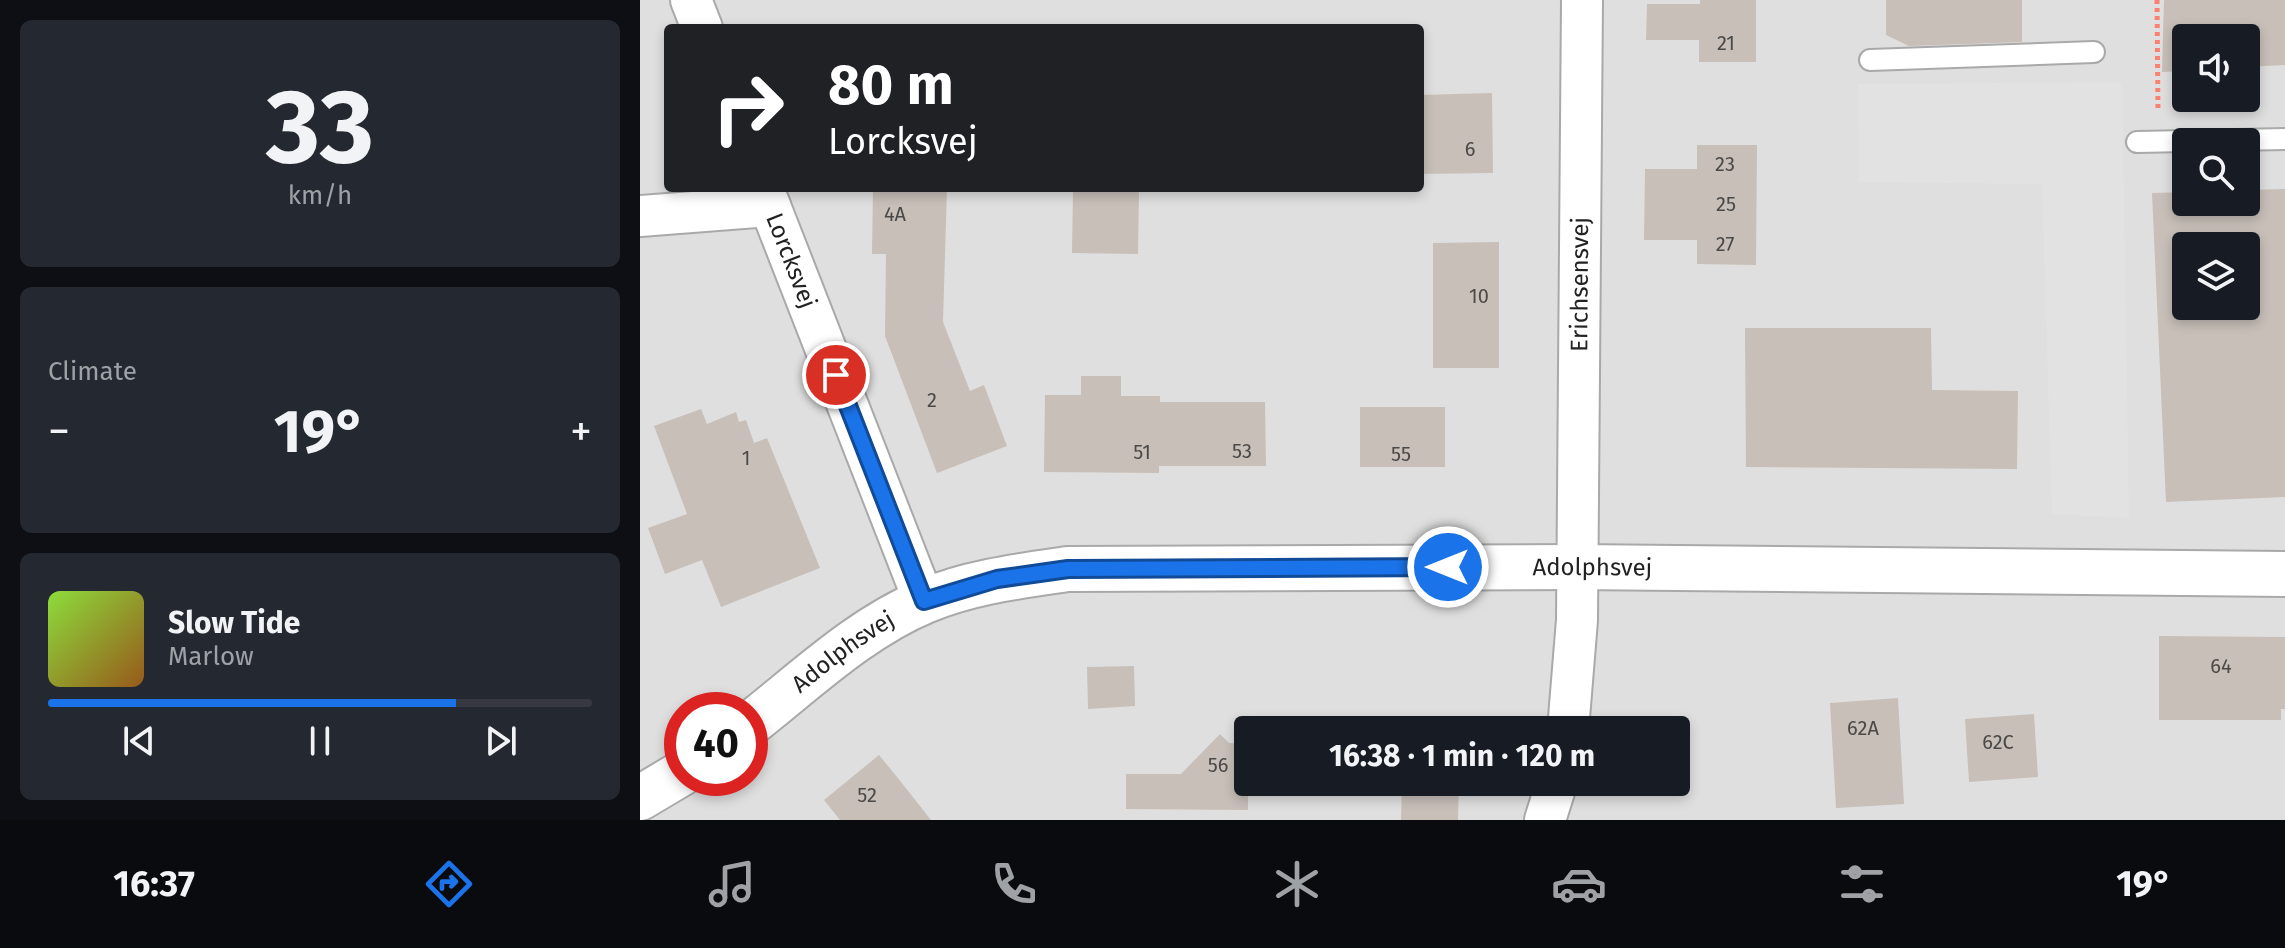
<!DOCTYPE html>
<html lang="en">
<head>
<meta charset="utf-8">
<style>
	body { margin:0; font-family:"Fira Sans",sans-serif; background:#242831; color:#f1f3f6; height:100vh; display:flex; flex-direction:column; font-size:30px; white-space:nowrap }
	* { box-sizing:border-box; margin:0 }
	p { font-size:26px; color:#9ea1a6 }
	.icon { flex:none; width:44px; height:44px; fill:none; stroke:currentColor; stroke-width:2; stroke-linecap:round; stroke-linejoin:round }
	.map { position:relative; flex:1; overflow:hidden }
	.drawer { display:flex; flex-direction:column; gap:20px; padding:20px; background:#0d0f14; width:640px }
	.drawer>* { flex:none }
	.banner { position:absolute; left:24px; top:24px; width:760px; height:168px; border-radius:8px; box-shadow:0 4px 12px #0003; background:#202124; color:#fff; overflow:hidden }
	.controls { position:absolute; left:1532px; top:24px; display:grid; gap:16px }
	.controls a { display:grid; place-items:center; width:88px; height:88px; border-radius:8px; background:#171b24; box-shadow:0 4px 12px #0003; font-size:40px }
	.speed { position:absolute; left:24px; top:692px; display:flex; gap:16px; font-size:40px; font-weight:700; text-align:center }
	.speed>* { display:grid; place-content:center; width:104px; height:104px; border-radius:50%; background:#171b24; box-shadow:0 4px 12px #0003; line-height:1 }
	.speed .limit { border:12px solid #d22; background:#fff; color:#111 }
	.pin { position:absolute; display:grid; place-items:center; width:68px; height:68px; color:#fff; margin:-34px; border:4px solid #fff; border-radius:50%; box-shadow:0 2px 8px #0007 }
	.me { position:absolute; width:88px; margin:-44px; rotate:270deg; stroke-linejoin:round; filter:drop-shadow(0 0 6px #0008) }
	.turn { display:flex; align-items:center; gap:28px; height:168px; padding:0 32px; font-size:36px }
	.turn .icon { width:104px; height:104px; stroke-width:2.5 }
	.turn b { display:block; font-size:56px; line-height:68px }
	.big { font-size:60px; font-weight:700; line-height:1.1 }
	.drawer .tile { flex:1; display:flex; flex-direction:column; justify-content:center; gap:12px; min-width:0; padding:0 28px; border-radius:12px; background:#242831 }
	.drawer .dial { align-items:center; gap:0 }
	.dial b { font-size:104px; line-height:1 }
	.song { display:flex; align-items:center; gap:24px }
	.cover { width:96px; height:96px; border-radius:12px; background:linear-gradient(135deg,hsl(90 70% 55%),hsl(30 70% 35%)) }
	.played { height:8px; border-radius:4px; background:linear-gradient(90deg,#1a73e8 75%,#363941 75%) }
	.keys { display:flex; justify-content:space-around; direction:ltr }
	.heat { display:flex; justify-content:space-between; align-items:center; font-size:44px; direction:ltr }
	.trip { position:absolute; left:594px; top:716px; width:456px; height:80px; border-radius:8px; background:#171b24; box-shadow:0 4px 12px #0003; font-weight:700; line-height:80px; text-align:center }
	.dock { display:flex; height:128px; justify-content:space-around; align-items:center; background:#090b0e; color:#9ea1a6 }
	.dock .icon { width:56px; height:56px }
	.dock .selected { color:#1a73e8 }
	.dock b { font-size:36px; color:#f1f3f6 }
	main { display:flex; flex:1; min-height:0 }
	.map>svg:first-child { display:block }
	.residential { fill:#e0dfdf; fill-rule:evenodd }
	.parking { fill:#e2e2e2 }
	.building { fill:#c7bfb8; fill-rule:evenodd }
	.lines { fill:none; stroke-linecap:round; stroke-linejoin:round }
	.service-casing { stroke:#a9a9a9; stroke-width:24 }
	.minor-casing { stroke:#a9a9a9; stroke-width:44 }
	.tertiary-casing { stroke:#a9a9a9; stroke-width:48 }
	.path { stroke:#fa8072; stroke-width:5; stroke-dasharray:4 4; stroke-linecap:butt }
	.service { stroke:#fff; stroke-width:20 }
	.minor { stroke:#fff; stroke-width:40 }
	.tertiary { stroke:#fff; stroke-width:44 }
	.route-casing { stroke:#114b97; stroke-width:20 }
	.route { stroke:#1a73e8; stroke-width:14 }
	.labels { text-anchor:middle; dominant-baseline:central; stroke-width:6; stroke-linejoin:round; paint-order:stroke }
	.number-label { font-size:20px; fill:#4b4948 }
	.street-label { font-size:24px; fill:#222; stroke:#fff }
</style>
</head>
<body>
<main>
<section class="drawer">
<div class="tile dial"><b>33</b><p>km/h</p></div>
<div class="tile"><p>Climate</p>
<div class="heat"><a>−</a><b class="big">19°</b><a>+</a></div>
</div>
<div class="tile">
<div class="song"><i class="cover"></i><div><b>Slow Tide</b><p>Marlow</p></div></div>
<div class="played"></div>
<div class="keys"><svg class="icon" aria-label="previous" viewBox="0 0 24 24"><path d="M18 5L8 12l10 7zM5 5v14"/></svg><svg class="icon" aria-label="pause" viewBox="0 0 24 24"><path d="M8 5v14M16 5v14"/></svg><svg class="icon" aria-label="next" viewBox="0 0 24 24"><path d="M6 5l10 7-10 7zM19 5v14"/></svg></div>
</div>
</section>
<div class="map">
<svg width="1645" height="820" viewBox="0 0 1645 820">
	<rect width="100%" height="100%" fill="#f2efe9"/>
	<path class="residential" d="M 0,0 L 1645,0 L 1645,820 L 0,820 ZM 28,28 L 780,28 L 780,188 L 28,188 ZM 1546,38 L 1606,38 L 1606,98 L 1546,98 ZM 1546,142 L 1606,142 L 1606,202 L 1546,202 ZM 1546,246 L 1606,246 L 1606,306 L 1546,306 ZM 42,710 L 110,710 L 110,778 L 42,778 ZM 608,730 L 1036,730 L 1036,782 L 608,782 Z"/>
	<path class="parking" d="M 1482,82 L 1489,518 L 1412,514 L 1402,184 L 1219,182 L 1218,84 Z"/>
	<g class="building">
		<path d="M 1060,0 L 1116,0 L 1116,62 L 1059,62 L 1059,40 L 1006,40 L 1007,4 L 1060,4 Z"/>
		<path d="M 1246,0 L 1382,0 L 1382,42 L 1269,46 L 1246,35 Z"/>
		<path d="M 1524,0 L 1645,0 L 1645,65 L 1606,67 L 1606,38 L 1546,38 L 1546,71 L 1522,72 Z"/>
		<path d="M 852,93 L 853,173 L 780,174 L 780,95 Z"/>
		<path d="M 1057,145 L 1117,145 L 1116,265 L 1057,264 L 1057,240 L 1004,240 L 1005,169 L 1057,169 Z"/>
		<path d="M 233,188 L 307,188 L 303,322 L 330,391 L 344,385 L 367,446 L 297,473 L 245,336 L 246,254 L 232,254 Z"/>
		<path d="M 433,188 L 499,188 L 498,254 L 432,253 Z"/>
		<path d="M 1645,189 L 1645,497 L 1526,502 L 1512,193 L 1546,192 L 1546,202 L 1606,202 L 1606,190 ZM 1546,246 L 1606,246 L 1606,306 L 1546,306 Z"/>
		<path d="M 859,242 L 859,368 L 793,368 L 793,243 Z"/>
		<path d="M 1105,328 L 1291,328 L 1292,390 L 1378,391 L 1377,469 L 1106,467 Z"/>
		<path d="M 441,376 L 481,376 L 481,396 L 520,396 L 520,402 L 625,402 L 626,466 L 519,466 L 519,473 L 404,472 L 405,395 L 441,395 Z"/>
		<rect x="720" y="407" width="85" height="60"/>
		<path d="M 61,409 L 67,424 L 96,412 L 99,422 L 106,420 L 114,443 L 127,438 L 180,568 L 81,607 L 62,560 L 25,574 L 8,528 L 47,514 L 14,426 Z"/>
		<path d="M 1519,636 L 1645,637 L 1645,709 L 1641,709 L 1641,720 L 1519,720 Z"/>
		<path d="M 494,666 L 495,706 L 448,709 L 447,667 Z"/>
		<path d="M 1258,698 L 1264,804 L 1196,808 L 1190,703 Z"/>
		<path d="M 1394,714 L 1398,777 L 1329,782 L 1325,719 Z"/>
		<path d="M 580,734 L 589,743 L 608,744 L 608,810 L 486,809 L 486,774 L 541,774 Z"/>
		<path d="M 239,755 L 261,782 L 291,820 L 200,820 L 184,800 Z"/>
		<path d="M 762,782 L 819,782 L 818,820 L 761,820 Z"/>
	</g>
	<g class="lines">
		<g class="service-casing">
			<g id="service">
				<path d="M 1230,60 L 1454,52"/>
				<path d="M 1497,142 L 1645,139"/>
			</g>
		</g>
		<g class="minor-casing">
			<g id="minor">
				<path d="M 51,0 L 62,28"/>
				<path id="s1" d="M 123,188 L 284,601"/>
				<path d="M 0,216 L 130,206"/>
				<path id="s2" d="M 928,730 L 937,620 L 942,0"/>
				<path d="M 905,820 L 917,782"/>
			</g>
		</g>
		<g class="tertiary-casing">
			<g id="tertiary">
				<path id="s3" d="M 110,724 C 165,681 220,628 285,601 C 330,582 380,576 428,569 L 935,567 L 1645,574"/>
				<path d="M 0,798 L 42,773"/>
			</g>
		</g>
		<path class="path" d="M 1517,0 L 1518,111"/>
		<use href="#service" class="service"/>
		<use href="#minor" class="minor"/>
		<use href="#tertiary" class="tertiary"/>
	</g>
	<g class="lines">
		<g class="route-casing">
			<path id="route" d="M 196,375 L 284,601 L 357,579 L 428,569 L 808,567"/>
		</g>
		<use href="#route" class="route"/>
	</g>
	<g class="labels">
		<g class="number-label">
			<text x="1086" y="43">21</text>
			<text x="830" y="149">6</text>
			<text x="1085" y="164">23</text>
			<text x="1086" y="204">25</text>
			<text x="255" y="214">4A</text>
			<text x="1085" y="244">27</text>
			<text x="839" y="296">10</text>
			<text x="292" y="400">2</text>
			<text x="602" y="451">53</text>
			<text x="502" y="452">51</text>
			<text x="761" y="454">55</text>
			<text x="106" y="458">1</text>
			<text x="1581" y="666">64</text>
			<text x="1223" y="728">62A</text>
			<text x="1358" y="742">62C</text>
			<text x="578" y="765">56</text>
			<text x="227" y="795">52</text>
		</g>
		<g class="street-label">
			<text stroke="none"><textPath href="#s1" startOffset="78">Lorcksvej</textPath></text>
			<text stroke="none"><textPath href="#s2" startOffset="446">Erichsensvej</textPath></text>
			<text stroke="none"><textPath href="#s3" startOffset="886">Adolphsvej</textPath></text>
			<text stroke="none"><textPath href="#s3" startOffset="118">Adolphsvej</textPath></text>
		</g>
	</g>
</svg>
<div class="controls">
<a><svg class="icon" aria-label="sound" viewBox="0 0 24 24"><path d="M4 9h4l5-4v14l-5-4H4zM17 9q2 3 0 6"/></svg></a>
<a><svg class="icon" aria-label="search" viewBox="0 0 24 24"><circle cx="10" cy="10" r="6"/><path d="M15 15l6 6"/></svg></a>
<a><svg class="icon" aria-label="layers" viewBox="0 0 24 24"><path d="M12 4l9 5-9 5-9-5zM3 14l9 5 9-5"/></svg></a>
</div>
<div class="speed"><div class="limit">40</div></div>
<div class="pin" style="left:196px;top:375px;background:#d93025"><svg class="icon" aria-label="arrive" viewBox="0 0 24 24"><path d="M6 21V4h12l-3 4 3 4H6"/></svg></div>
<svg class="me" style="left:808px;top:567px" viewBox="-20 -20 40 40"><circle r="17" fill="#1a73e8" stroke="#fff" stroke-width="3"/><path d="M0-11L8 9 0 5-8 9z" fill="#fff"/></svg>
<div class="trip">16:38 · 1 min · 120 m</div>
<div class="banner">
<div class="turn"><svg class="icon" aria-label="right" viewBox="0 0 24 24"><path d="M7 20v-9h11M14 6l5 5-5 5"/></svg><div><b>80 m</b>Lorcksvej</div></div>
</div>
</div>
</main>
<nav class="dock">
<b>16:37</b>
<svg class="icon selected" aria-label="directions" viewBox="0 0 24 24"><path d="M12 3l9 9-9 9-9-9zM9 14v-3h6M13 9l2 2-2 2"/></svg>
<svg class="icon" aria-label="music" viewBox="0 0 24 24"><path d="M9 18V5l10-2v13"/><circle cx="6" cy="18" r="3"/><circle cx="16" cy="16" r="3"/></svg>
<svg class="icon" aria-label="phone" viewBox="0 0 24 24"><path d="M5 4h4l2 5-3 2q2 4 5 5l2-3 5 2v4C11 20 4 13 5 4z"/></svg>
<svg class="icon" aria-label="climate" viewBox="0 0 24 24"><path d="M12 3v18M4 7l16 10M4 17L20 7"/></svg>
<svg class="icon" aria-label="car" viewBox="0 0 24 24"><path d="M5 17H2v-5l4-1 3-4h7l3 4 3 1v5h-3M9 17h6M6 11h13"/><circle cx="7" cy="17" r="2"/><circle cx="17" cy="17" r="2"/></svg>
<svg class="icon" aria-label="filters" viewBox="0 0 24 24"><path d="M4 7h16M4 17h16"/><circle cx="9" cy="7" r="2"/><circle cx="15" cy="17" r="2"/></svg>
<b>19°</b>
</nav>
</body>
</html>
